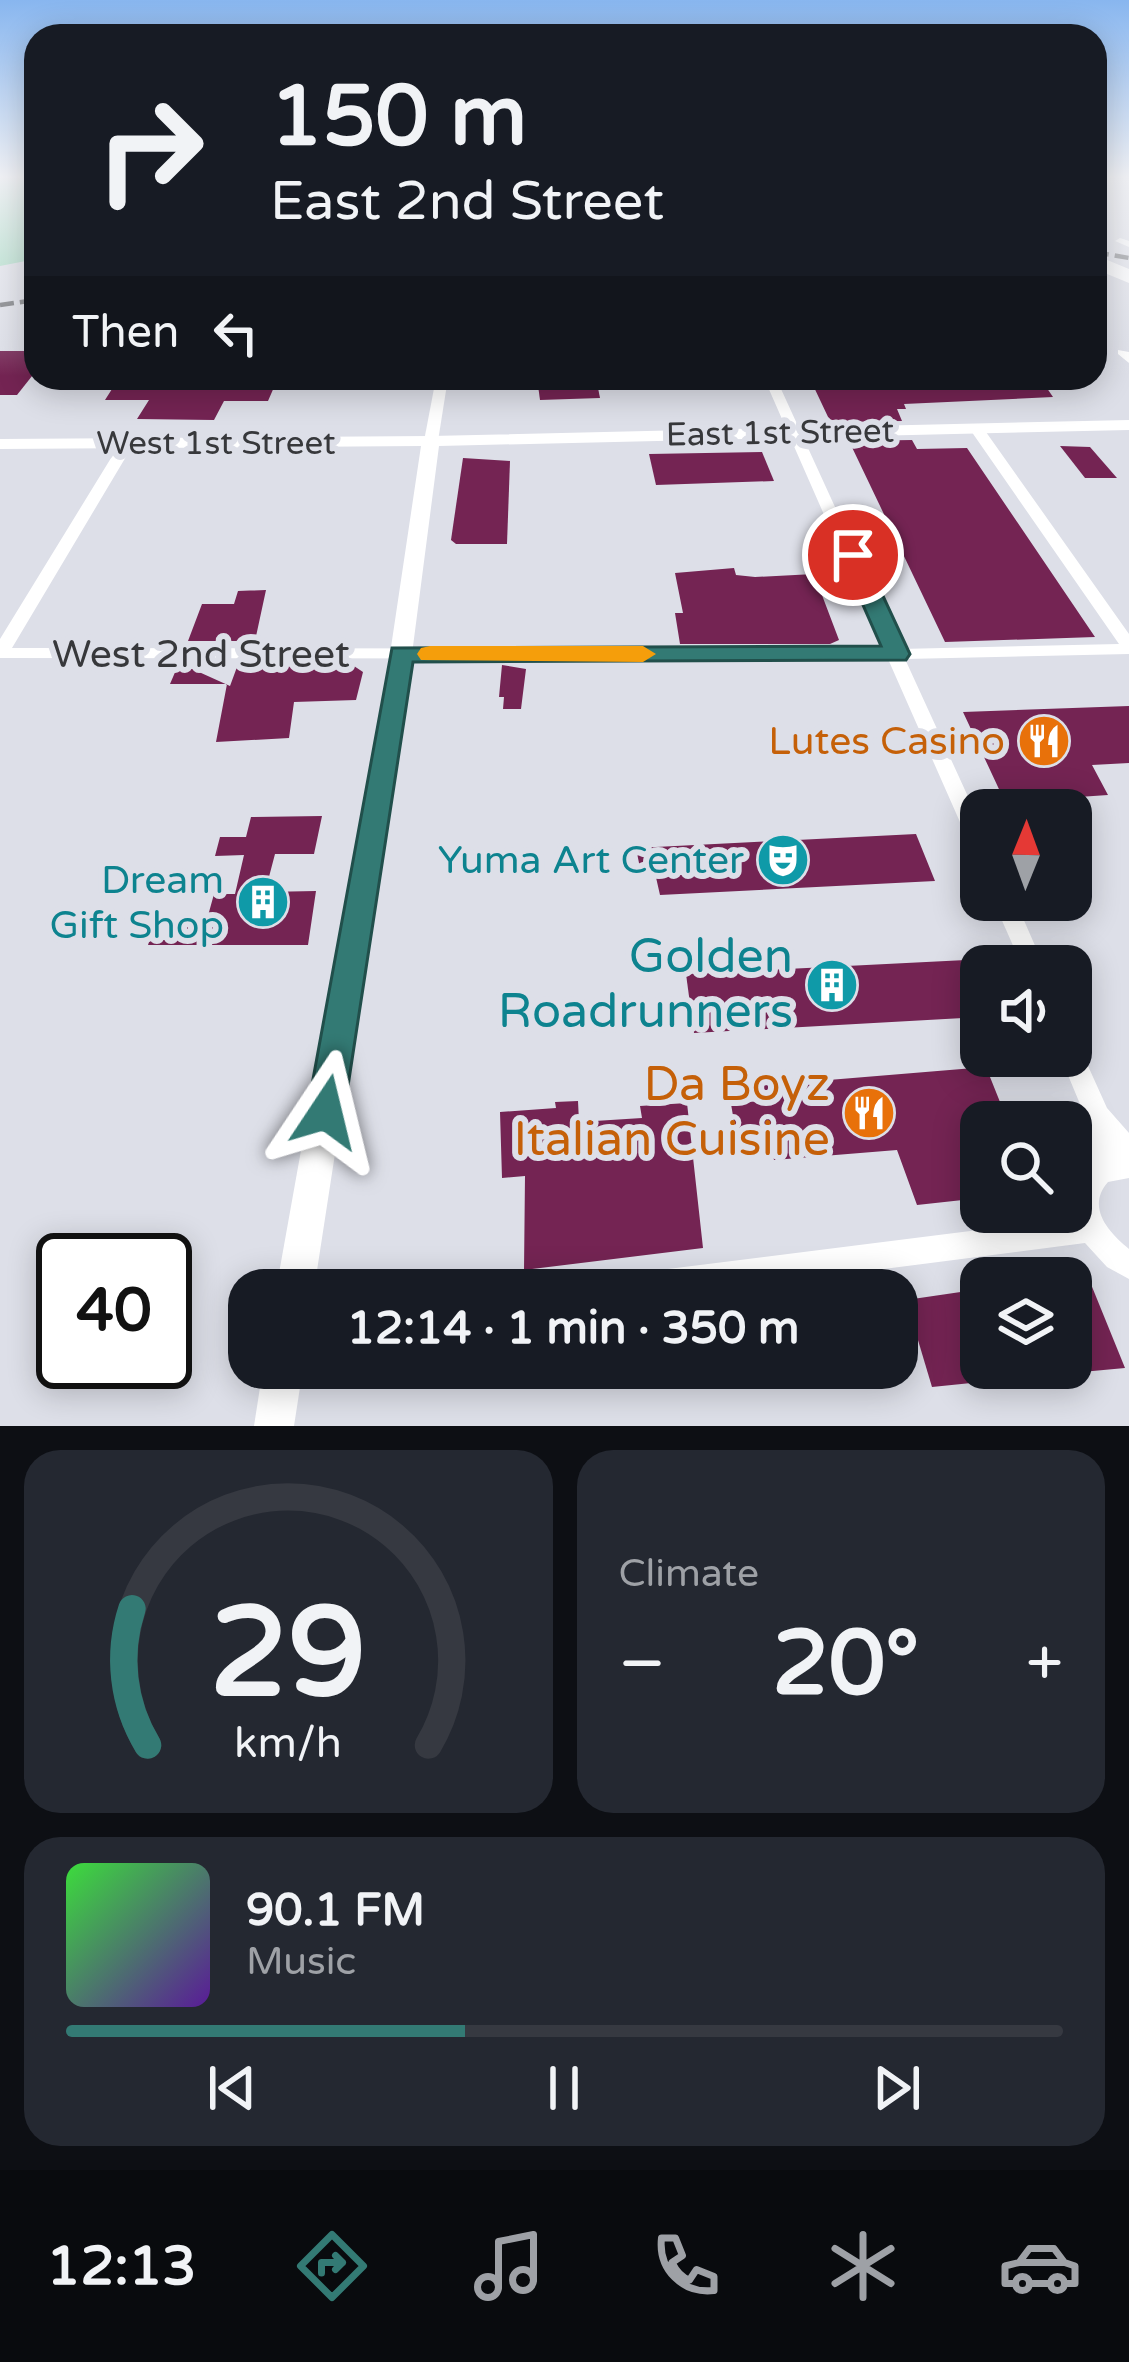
<!DOCTYPE html>
<html lang="en">
<head>
<meta charset="utf-8">
<style>
	body { margin:0; font-family:"Varela Round",sans-serif; background:#242831; color:#f1f3f6; height:100vh; display:flex; flex-direction:column; font-size:45px; white-space:nowrap }
	* { box-sizing:border-box; margin:0 }
	p { font-size:39px; color:#9ea1a6 }
	.icon { flex:none; width:66px; height:66px; fill:none; stroke:currentColor; stroke-width:2; stroke-linecap:round; stroke-linejoin:round }
	.map { position:relative; height:1426px; overflow:hidden }
	.panel { display:flex; flex-direction:column; gap:24px; padding:24px; background:#0d0f14; flex:1 }
	.panel>* { flex:none }
	.guide { position:absolute; left:24px; top:24px; width:1083px; height:366px; border-radius:36px; box-shadow:0 6px 30px #0003; background:#171b24; color:#f1f3f6; overflow:hidden }
	.needle { width:78px; rotate:1deg }
	.tools { position:absolute; left:960px; top:789px; display:grid; gap:24px }
	.tools a { display:grid; place-items:center; width:132px; height:132px; border-radius:24px; background:#171b24; box-shadow:0 6px 30px #0003; font-size:60px }
	.speed { position:absolute; left:36px; top:1233px; display:flex; gap:24px; font-size:60px; font-weight:700; text-align:center }
	.speed>* { display:grid; place-content:center; width:156px; height:156px; border-radius:50%; background:#171b24; box-shadow:0 6px 30px #0003; line-height:1 }
	.speed .limit { border:6px solid #111; border-radius:18px; background:#fff; color:#111 }
	.pin { position:absolute; display:grid; place-items:center; width:102px; height:102px; color:#fff; margin:-51px; border:6px solid #fff; border-radius:50%; box-shadow:0 3px 12px #0007 }
	.me { position:absolute; width:132px; margin:-66px; rotate:10deg; stroke-linejoin:round; filter:drop-shadow(0 0 9px #0008) }
	.turn { display:flex; align-items:center; gap:42px; height:252px; padding:0 48px; font-size:54px }
	.turn .icon { width:156px; height:156px; stroke-width:2.5 }
	.turn b { display:block; font-size:84px; line-height:102px }
	.then { display:flex; align-items:center; height:114px; padding:0 48px; background:#0003; gap:24px; font-size:45px }
	.big { font-size:90px; font-weight:800; line-height:1.1 }
	.panel .card { flex:1; display:flex; flex-direction:column; justify-content:center; gap:18px; min-width:0; padding:0 42px; border-radius:36px; background:#242831 }
	.panel .dial { align-items:center; gap:0 }
	.dial svg { height:312px; overflow:visible; fill:none; stroke:#363941; stroke-width:7; stroke-linecap:round; text-anchor:middle }
	.dial text { fill:#f1f3f6; stroke:none }
	.song { display:flex; align-items:center; gap:36px }
	.cover { width:144px; height:144px; border-radius:18px; background:linear-gradient(135deg,hsl(120 70% 55%),hsl(270 70% 35%)) }
	.played { height:12px; border-radius:6px; background:linear-gradient(90deg,#337a74 40%,#363941 40%) }
	.keys { display:flex; justify-content:space-around; direction:ltr }
	.heat { display:flex; justify-content:space-between; align-items:center; font-size:66px; direction:ltr }
	.panel .tiles { flex:1; display:grid; gap:24px; grid-template-columns:1fr 1fr }
	.card:last-child { grid-column:span 2 }
	.trip { position:absolute; left:228px; top:1269px; width:690px; height:120px; border-radius:36px; background:#171b24; box-shadow:0 6px 30px #0003; font-weight:800; line-height:120px; text-align:center }
	.menu { display:flex; height:192px; justify-content:space-around; align-items:center; background:#090b0e; color:#9ea1a6 }
	.menu .icon { width:84px; height:84px }
	.menu .selected { color:#337a74 }
	.menu b { font-size:54px; color:#f1f3f6 }
	.map>svg:first-child { display:block }
	.green { fill:#98d9ba }
	.building { fill:#742453 }
	.lines { fill:none; stroke-linecap:round; stroke-linejoin:round }
	.minor { fill:#fff; fill-rule:evenodd }
	.tertiary { fill:#fff; fill-rule:evenodd }
	.motorway { fill:#fff; fill-rule:evenodd }
	.rail { stroke:#64666a; stroke-width:4.5; stroke-dasharray:14 6; stroke-linecap:butt }
	.route { fill:#337a74; stroke:#214f4b; stroke-width:3 }
	.slow { fill:#f59e0b }
	.labels { text-anchor:middle; dominant-baseline:central; stroke-width:12; stroke-linejoin:round; paint-order:stroke }
	.far-street-label { font-size:33px; fill:#37383b; stroke:#dddfe8 }
	.street-label { font-size:39px; fill:#37383b; stroke:#dddfe8 }
	.food-label { font-size:39px; fill:#c56008; stroke:#dddfe8; text-anchor:end }
	.culture-label { font-size:39px; fill:#0d838f; stroke:#dddfe8; text-anchor:end }
	.near-culture-label { font-size:48px; fill:#0d838f; stroke:#dddfe8; text-anchor:end }
	.near-food-label { font-size:48px; fill:#c56008; stroke:#dddfe8; text-anchor:end }
</style>
</head>
<body>
<div class="map">
<svg width="1129" height="1426" viewBox="0 0 1129 1426">
	<rect width="100%" height="100%" fill="#dddfe8"/>
	<path class="green" d="M 0,177 L 36,177 L 36,259 L 0,266 Z"/>
	<g class="building">
		<path d="M 0,351 L 36,351 L 36,371 L 17,395 L 0,395 Z"/>
		<path d="M 119,378 L 278,378 L 268,401 L 224,401 L 214,420 L 137,419 L 149,400 L 105,400 Z"/>
		<path d="M 537,378 L 596,378 L 600,398 L 540,400 Z"/>
		<path d="M 897,378 L 1040,378 L 1053,397 L 904,404 L 906,409 L 897,409 L 902,421 L 839,422 L 829,419 L 812,383 Z"/>
		<path d="M 912,440 L 917,449 L 967,448 L 1095,637 L 945,642 L 849,441 Z"/>
		<path d="M 1060,446 L 1090,447 L 1117,478 L 1085,478 Z"/>
		<path d="M 762,452 L 774,481 L 656,485 L 649,454 Z"/>
		<path d="M 463,458 L 510,461 L 507,544 L 456,544 L 451,540 Z"/>
		<path d="M 734,568 L 736,575 L 755,577 L 814,574 L 839,640 L 830,644 L 680,644 L 675,613 L 683,613 L 675,573 Z"/>
		<path d="M 266,590 L 255,641 L 188,641 L 202,604 L 234,604 L 238,591 Z"/>
		<path d="M 179,663 L 230,686 L 237,667 L 354,666 L 363,672 L 356,700 L 294,702 L 289,738 L 216,742 L 227,684 L 170,684 Z"/>
		<path d="M 502,665 L 526,669 L 521,709 L 503,709 L 504,697 L 499,697 Z"/>
		<path d="M 1129,706 L 1129,763 L 1092,765 L 1108,795 L 1005,802 L 963,712 Z"/>
		<path d="M 322,816 L 314,854 L 275,854 L 265,892 L 316,891 L 308,945 L 148,945 L 155,923 L 206,923 L 214,894 L 235,894 L 244,855 L 215,856 L 220,837 L 246,837 L 251,817 Z"/>
		<path d="M 916,834 L 935,881 L 660,895 L 655,873 L 641,873 L 636,848 Z"/>
		<path d="M 966,960 L 981,997 L 981,1017 L 694,1033 L 686,974 Z"/>
		<path d="M 986,1067 L 1008,1122 L 981,1122 L 981,1198 L 917,1205 L 897,1150 L 774,1160 L 770,1144 L 738,1145 L 731,1104 L 759,1101 L 755,1086 Z"/>
		<path d="M 578,1101 L 579,1122 L 642,1118 L 640,1106 L 687,1103 L 703,1248 L 524,1270 L 525,1176 L 502,1178 L 500,1112 L 556,1108 L 555,1102 Z"/>
		<path d="M 1086,1272 L 1125,1368 L 1071,1373 L 1071,1274 Z"/>
		<path d="M 981,1289 L 981,1382 L 932,1387 L 906,1300 Z"/>
	</g>
	<g class="lines">
		<g class="minor">
			<path d="M 1120,238 L 1129,241 L 1129,247 L 1115,241 Z"/>
			<path d="M 1118,350 L 1129,352 L 1129,363 L 1118,354 Z"/>
			<path d="M 436,378 L 448,378 L 438,441 L 431,445 L 424,441 Z"/>
			<path d="M 764,378 L 776,378 L 900,649 L 1119,644 L 969,428 L 976,424 L 981,425 L 1129,634 L 1129,654 L 905,659 L 981,825 L 981,855 L 974,852 L 971,847 L 888,659 L 0,658 L 0,639 L 119,445 L 126,441 L 133,445 L 12,648 L 883,649 Z"/>
			<path d="M 993,900 L 1015,900 L 1044,966 L 1022,966 Z"/>
			<path d="M 1071,1043 L 1079,1046 L 1107,1108 L 1129,1133 L 1129,1178 L 1108,1182 C 1086,1207 1108,1232 1129,1249 L 1129,1279 L 1107,1267 L 1085,1243 L 721,1290 L 598,1290 L 602,1280 L 612,1276 L 1074,1218 L 1072,1195 L 1079,1178 L 1085,1116 L 1060,1056 L 1071,1056 Z"/>
		</g>
		<g class="tertiary">
			<path d="M 1129,420 L 1129,430 L 439,446 L 412,654 L 314,1290 L 276,1290 L 390,654 L 421,446 L 0,449 L 0,439 L 431,436 Z"/>
			<path d="M 263,1368 L 303,1368 L 294,1426 L 254,1426 Z"/>
		</g>
		<path class="motorway" d="M 1095,255 L 1129,269 L 1129,283 L 1095,269 Z"/>
		<g class="rail">
			<path d="M 1095,252 L 1129,258"/>
			<path d="M 0,305 L 36,300"/>
		</g>
	</g>
	<linearGradient id="sky" x2="0" y2="1"><stop stop-color="#88b6ef"/><stop offset="0.47" stop-color="#f0f1f5"/><stop offset="1" stop-color="#f0f1f5" stop-opacity="0"/></linearGradient>
	<rect width="1129" height="376" fill="url(#sky)"/>
	<path class="route" d="M 853,548 L 864,555 L 910,654 L 906,660 L 413,662 L 344,1112 L 339,1125 L 326,1130 L 312,1125 L 307,1112 L 392,648 L 881,646 L 841,555 Z"/>
	<path class="slow" d="M 430,646 L 643,646 L 656,654 L 643,662 L 421,660 L 417,654 L 421,648 Z"/>
	<defs>
		<g id="restaurant-disc" transform="scale(2.7)"><circle r="9.5" fill="#e8710a" stroke="#dddfe8"/><path d="M-5-6h1v4h1v-4h1v4h1v-4h1v5L-1.5 .5V6h-2V.5L-5-1ZM5-6V6H3V1.5H1.5Q1.5-4 5-6Z" fill="#fff"/></g>
		<g id="theatre-disc" transform="scale(2.7)"><circle r="9.5" fill="#0f9aa8" stroke="#dddfe8"/><path d="M-5-5.5Q0-4 5-5.5V0Q5 5 0 6Q-5 5-5 0ZM-3.3-2.5H-1v1.5H-3.3ZM1-2.5H3.3v1.5H1ZM-2.8 1Q0 5.5 2.8 1Z" fill="#fff"/></g>
		<g id="building-disc" transform="scale(2.7)"><circle r="9.5" fill="#0f9aa8" stroke="#dddfe8"/><path d="M-4-6H4V6H1V3H-1V6H-4ZM-2.5-4.3h1.7v1.8h-1.7ZM.8-4.3h1.7v1.8H.8ZM-2.5-1h1.7V.8h-1.7ZM.8-1h1.7V.8H.8Z" fill="#fff"/></g>
	</defs>
	<g fill-rule="evenodd">
		<use href="#restaurant-disc" x="1044" y="741"/>
		<use href="#theatre-disc" x="783" y="860"/>
		<use href="#building-disc" x="263" y="902"/>
		<use href="#building-disc" x="832" y="985"/>
		<use href="#restaurant-disc" x="869" y="1113"/>
	</g>
	<g class="labels">
		<g class="far-street-label">
			<text transform="translate(780 433) rotate(-1)">East 1st Street</text>
			<text x="216" y="443">West 1st Street</text>
		</g>
		<g class="street-label">
			<text x="201" y="654">West 2nd Street</text>
		</g>
		<g class="food-label">
			<text x="1005" y="741">Lutes Casino</text>
		</g>
		<g class="culture-label">
			<text x="744" y="860">Yuma Art Center</text>
			<text x="224" y="880">Dream<tspan x="224" dy="45">Gift Shop</tspan></text>
		</g>
		<g class="near-culture-label">
			<text x="793" y="957">Golden<tspan x="793" dy="55">Roadrunners</tspan></text>
		</g>
		<g class="near-food-label">
			<text x="830" y="1085">Da Boyz<tspan x="830" dy="55">Italian Cuisine</tspan></text>
		</g>
	</g>
</svg>
<div class="tools">
<a><svg class="needle" viewBox="-14 -14 28 28"><path d="M0-13l5 13h-10z" fill="#e53935"/><path d="M0 13l5-13h-10z" fill="#9ea1a6"/></svg></a>
<a><svg class="icon" aria-label="sound" viewBox="0 0 24 24"><path d="M4 9h4l5-4v14l-5-4H4zM17 9q2 3 0 6"/></svg></a>
<a><svg class="icon" aria-label="search" viewBox="0 0 24 24"><circle cx="10" cy="10" r="6"/><path d="M15 15l6 6"/></svg></a>
<a><svg class="icon" aria-label="layers" viewBox="0 0 24 24"><path d="M12 4l9 5-9 5-9-5zM3 14l9 5 9-5"/></svg></a>
</div>
<div class="speed"><div class="limit">40</div></div>
<div class="pin" style="left:853px;top:555px;background:#d93025"><svg class="icon" aria-label="arrive" viewBox="0 0 24 24"><path d="M6 21V4h12l-3 4 3 4H6"/></svg></div>
<svg class="me" style="left:326px;top:1112px" viewBox="-20 -20 40 40"><path d="M0-17L14 15 0 8-14 15z" fill="#337a74" stroke="#fff" stroke-width="4"/></svg>
<div class="trip">12:14 · 1 min · 350 m</div>
<div class="guide">
<div class="turn"><svg class="icon" aria-label="right" viewBox="0 0 24 24"><path d="M7 20v-9h11M14 6l5 5-5 5"/></svg><div><b>150 m</b>East 2nd Street</div></div>
<div class="then">Then<svg class="icon" aria-label="left" viewBox="0 0 24 24"><path d="M17 20v-9H6M10 6l-5 5 5 5"/></svg></div>
</div>
</div>
<section class="panel">
<div class="tiles">
<div class="card dial"><svg viewBox="0 0 100 80">
<path d="M14 69A42 42 0 1 1 86 69"/>
<path d="M14 69A42 42 0 0 1 10 34" stroke="#337a74"/>
<text x="50" y="56" font-size="32" font-weight="700">29</text>
<text x="50" y="72" font-size="11">km/h</text>
</svg></div>
<div class="card"><p>Climate</p>
<div class="heat"><a>−</a><b class="big">20°</b><a>+</a></div>
</div>
<div class="card">
<div class="song"><i class="cover"></i><div><b>90.1 FM</b><p>Music</p></div></div>
<div class="played"></div>
<div class="keys"><svg class="icon" aria-label="previous" viewBox="0 0 24 24"><path d="M18 5L8 12l10 7zM5 5v14"/></svg><svg class="icon" aria-label="pause" viewBox="0 0 24 24"><path d="M8 5v14M16 5v14"/></svg><svg class="icon" aria-label="next" viewBox="0 0 24 24"><path d="M6 5l10 7-10 7zM19 5v14"/></svg></div>
</div>
</div>
</section>
<nav class="menu">
<b>12:13</b>
<svg class="icon selected" aria-label="directions" viewBox="0 0 24 24"><path d="M12 3l9 9-9 9-9-9zM9 14v-3h6M13 9l2 2-2 2"/></svg>
<svg class="icon" aria-label="music" viewBox="0 0 24 24"><path d="M9 18V5l10-2v13"/><circle cx="6" cy="18" r="3"/><circle cx="16" cy="16" r="3"/></svg>
<svg class="icon" aria-label="phone" viewBox="0 0 24 24"><path d="M5 4h4l2 5-3 2q2 4 5 5l2-3 5 2v4C11 20 4 13 5 4z"/></svg>
<svg class="icon" aria-label="climate" viewBox="0 0 24 24"><path d="M12 3v18M4 7l16 10M4 17L20 7"/></svg>
<svg class="icon" aria-label="car" viewBox="0 0 24 24"><path d="M5 17H2v-5l4-1 3-4h7l3 4 3 1v5h-3M9 17h6M6 11h13"/><circle cx="7" cy="17" r="2"/><circle cx="17" cy="17" r="2"/></svg>
</nav>
</body>
</html>
